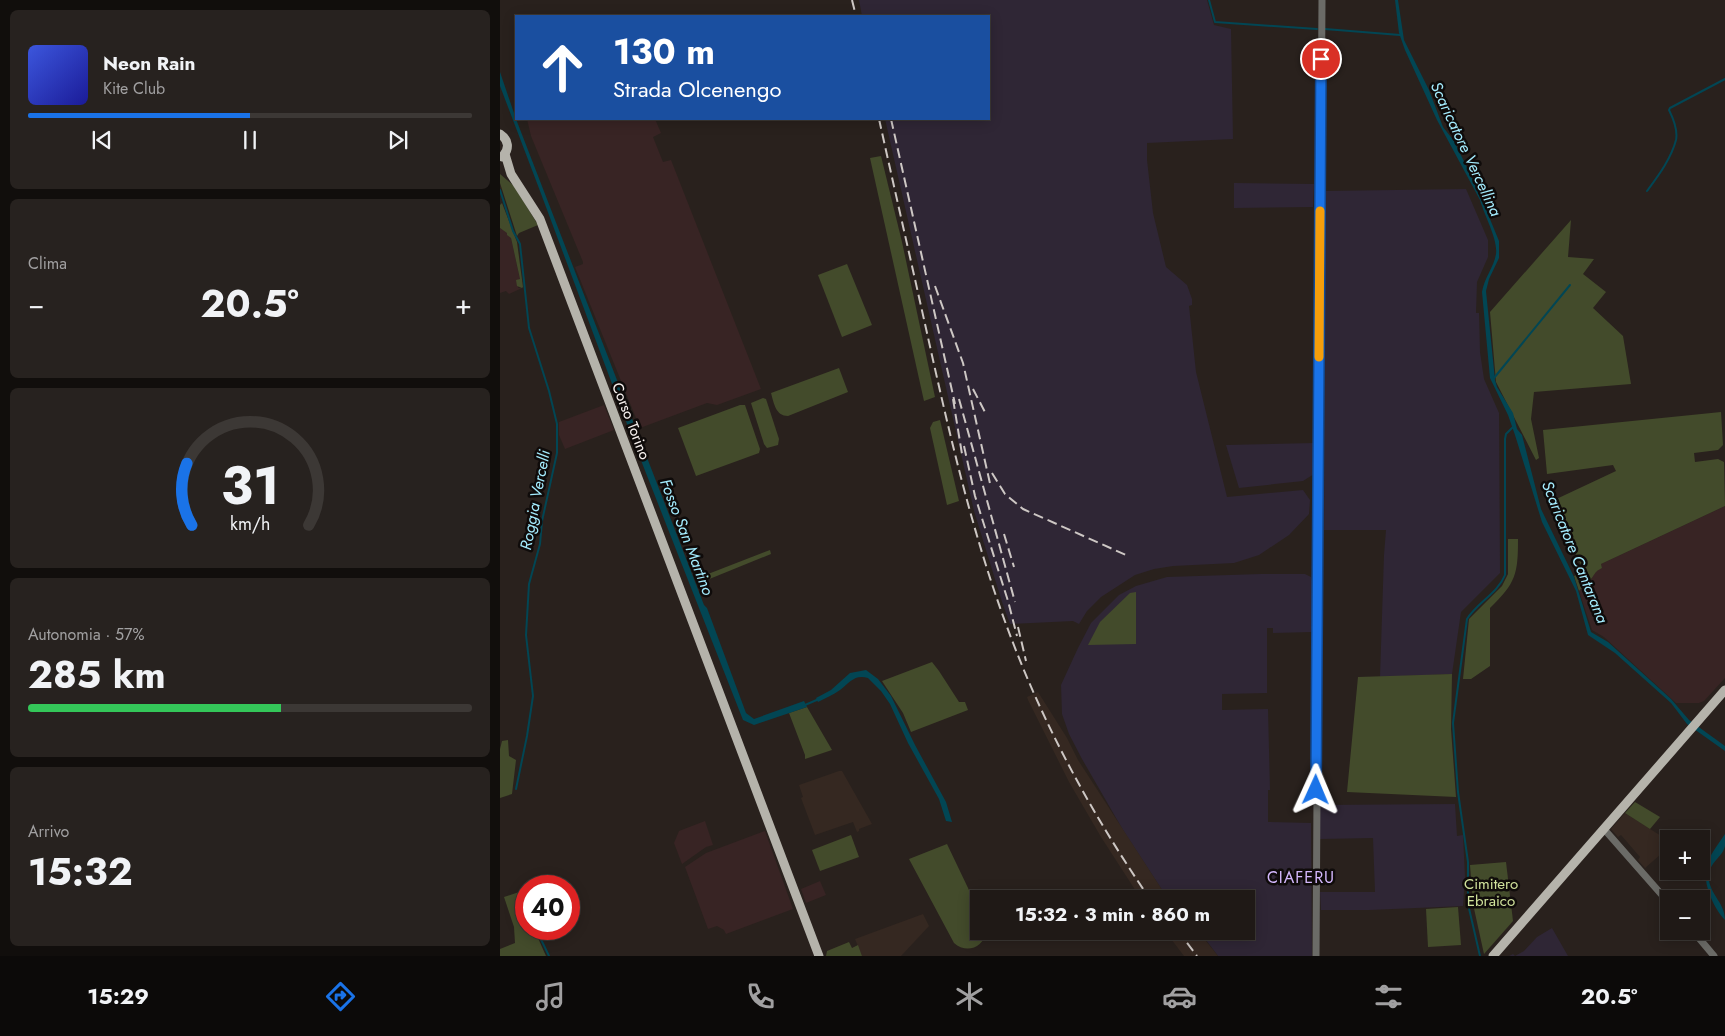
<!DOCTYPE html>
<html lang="it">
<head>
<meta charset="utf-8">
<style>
	body { margin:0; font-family:Jost,sans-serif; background:#27221f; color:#f1f3f6; height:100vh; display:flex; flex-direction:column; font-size:19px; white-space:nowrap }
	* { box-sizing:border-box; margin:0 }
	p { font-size:16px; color:#a1a0a1 }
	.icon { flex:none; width:28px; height:28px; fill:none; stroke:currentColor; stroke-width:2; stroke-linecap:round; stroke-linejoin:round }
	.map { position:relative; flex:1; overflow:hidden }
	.side { display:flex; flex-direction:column; gap:10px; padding:10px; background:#110e0c; width:500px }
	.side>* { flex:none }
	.guide { position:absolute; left:15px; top:15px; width:475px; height:105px; border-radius:0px; box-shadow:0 2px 12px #0003,0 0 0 1px #3c3835; background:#1a4fa0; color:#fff; overflow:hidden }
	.tools { position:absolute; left:1160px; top:830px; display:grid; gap:10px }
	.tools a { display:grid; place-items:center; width:50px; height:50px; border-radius:0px; background:#1f1916; box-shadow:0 2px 12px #0003,0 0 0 1px #3c3835; font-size:25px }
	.speed { position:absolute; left:15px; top:875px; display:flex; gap:10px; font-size:25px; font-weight:700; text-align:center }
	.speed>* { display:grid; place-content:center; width:65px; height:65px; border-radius:50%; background:#1f1916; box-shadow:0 2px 12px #0003,0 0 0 1px #3c3835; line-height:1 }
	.speed .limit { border:8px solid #d22; background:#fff; color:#111 }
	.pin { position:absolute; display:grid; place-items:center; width:42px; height:42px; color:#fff; margin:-21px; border:2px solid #fff; border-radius:50%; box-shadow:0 1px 5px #0007 }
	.me { position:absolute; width:55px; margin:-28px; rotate:1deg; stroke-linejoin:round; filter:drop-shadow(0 0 4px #0008) }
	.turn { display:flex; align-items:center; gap:18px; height:105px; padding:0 15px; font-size:22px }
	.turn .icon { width:65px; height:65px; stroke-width:2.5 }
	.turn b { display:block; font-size:35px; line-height:42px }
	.big { font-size:38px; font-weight:700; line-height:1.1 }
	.side .card { flex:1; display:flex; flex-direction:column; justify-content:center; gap:8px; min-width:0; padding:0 18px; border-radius:8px; background:#27221f }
	.side .dial { align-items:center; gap:0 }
	.dial svg { height:130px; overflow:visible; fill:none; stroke:#3c3835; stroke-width:7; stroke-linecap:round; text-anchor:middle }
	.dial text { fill:#f1f3f6; stroke:none }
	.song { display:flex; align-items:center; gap:15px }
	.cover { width:60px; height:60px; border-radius:8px; background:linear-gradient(135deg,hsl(230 70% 55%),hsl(240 70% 35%)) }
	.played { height:5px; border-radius:2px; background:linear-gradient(90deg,#1a73e8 50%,#3c3835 50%) }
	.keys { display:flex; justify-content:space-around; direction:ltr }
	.heat { display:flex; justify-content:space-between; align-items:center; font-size:28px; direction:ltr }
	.charge { height:8px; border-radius:4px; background:linear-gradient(90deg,#34c759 57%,#3c3835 0) }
	.trip { position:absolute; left:470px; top:890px; width:285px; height:50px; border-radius:0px; background:#1f1916; box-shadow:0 2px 12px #0003,0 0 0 1px #3c3835; font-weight:700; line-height:50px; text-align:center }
	.dock { display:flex; height:80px; justify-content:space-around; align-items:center; background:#0c0a09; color:#a1a0a1 }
	.dock .icon { width:35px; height:35px }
	.dock .active { color:#1a73e8 }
	.dock b { font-size:22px; color:#f1f3f6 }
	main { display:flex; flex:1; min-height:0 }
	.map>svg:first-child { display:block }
	.commercial { fill:#382424 }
	.industrial { fill:#2f2635 }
	.built { fill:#352821 }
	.green { fill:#434b2b }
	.water { fill:#024654 }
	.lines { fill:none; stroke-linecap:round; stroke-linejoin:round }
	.stream { stroke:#024654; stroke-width:2 }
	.minor { stroke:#6b6b67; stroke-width:7 }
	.major { stroke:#b5b3ab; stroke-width:9 }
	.rail { stroke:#cdc7c4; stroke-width:2; stroke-dasharray:10 5; stroke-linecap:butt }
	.route-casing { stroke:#114b97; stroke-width:12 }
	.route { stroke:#1a73e8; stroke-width:9 }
	.slow { stroke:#f59e0b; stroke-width:9 }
	.labels { text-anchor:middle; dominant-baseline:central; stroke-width:5; stroke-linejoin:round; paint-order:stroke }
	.street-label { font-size:15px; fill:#f7f1ef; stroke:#0f0b0a }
	.park-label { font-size:15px; fill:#d1e39c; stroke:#0f0b0a }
	.water-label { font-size:16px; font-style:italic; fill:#a4ecfe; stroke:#0f0b0a }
	.neighbourhood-label { font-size:16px; letter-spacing:1px; fill:#d4b8fd; stroke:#0f0b0a }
</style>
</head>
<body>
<main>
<section class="side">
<div class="card">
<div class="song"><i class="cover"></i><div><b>Neon Rain</b><p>Kite Club</p></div></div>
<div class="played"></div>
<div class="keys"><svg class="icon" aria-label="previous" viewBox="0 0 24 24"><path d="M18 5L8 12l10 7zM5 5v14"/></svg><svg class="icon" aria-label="pause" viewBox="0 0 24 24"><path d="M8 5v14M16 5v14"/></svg><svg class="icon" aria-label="next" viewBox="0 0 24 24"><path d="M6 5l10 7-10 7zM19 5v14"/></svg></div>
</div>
<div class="card"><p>Clima</p>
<div class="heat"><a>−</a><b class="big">20.5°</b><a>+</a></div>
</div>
<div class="card dial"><svg viewBox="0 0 100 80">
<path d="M14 69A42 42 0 1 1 86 69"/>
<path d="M14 69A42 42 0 0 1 11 31" stroke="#1a73e8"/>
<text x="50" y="56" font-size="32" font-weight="700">31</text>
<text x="50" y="72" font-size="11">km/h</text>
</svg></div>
<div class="card"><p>Autonomia · 57%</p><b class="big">285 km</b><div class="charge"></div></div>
<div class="card"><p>Arrivo</p><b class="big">15:32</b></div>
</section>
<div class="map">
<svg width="1225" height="956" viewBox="0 0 1225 956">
	<rect width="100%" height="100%" fill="#29211d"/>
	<g class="commercial">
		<path d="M 27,119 L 155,119 L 161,133 L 153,137 L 163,162 L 171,160 L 261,389 L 217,405 L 207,403 L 140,428 L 75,267 L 83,264 L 83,262 L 31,136 Z"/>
		<path d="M 0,228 L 8,233 L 11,238 L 20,279 L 18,288 L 22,288 L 9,294 L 6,291 L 0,293 Z"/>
		<path d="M 104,405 L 114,430 L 65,449 L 59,435 L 59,422 Z"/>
		<path d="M 1225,506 L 1225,678 L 1204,701 L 1199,703 L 1176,703 L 1104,637 L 1092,630 L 1079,591 L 1085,583 L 1091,580 L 1095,571 L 1102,568 L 1101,564 Z"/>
		<path d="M 205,821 L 213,845 L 206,847 L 182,864 L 174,843 L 179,831 Z"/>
		<path d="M 265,831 L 293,909 L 226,934 L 224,930 L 217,926 L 208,929 L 185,867 L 206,853 Z"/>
		<path d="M 320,881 L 326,895 L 306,903 L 301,889 Z"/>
	</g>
	<g class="industrial">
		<path d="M 359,0 L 707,0 L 714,25 L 731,29 L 733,139 L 647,143 L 647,160 L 653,213 L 666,267 L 687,285 L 692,299 L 692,305 L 689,306 L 696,372 L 727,497 L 803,490 L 810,500 L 809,514 L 789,535 L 759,555 L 734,563 L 673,566 L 654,569 L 635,575 L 601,597 L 587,611 L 579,624 L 573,621 L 510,624 L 502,602 L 474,511 L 385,119 L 489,119 L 489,16 L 362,16 Z"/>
		<path d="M 734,183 L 814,184 L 813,207 L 734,208 Z"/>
		<path d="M 966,189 L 988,240 L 988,257 L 977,282 L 976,313 L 979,313 L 980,352 L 984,379 L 999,413 L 1000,573 L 961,612 L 952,674 L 880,677 L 884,555 L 886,530 L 824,530 L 825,191 Z"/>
		<path d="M 815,443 L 814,474 L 803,481 L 739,488 L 726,445 Z"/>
		<path d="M 761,574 L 805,574 L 811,577 L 812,581 L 812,632 L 773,633 L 773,628 L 767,628 L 767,693 L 722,694 L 722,710 L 768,709 L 770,790 L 768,790 L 768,822 L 811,823 L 812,956 L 718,956 L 703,936 L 695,938 L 690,931 L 746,931 L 746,899 L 668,899 L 623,830 L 582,759 L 569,734 L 562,714 L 561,685 L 578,648 L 591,623 L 619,595 L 636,586 L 667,577 Z"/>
		<path d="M 955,804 L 957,836 L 963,835 L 965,877 L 963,906 L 869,910 L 821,910 L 820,892 L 875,892 L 873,838 L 820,839 L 820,805 Z"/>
		<path d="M 1052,928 L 1068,956 L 1009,956 L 1013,954 L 1015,956 L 1024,951 L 1037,937 Z"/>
	</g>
	<g class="built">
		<path d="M 538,692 L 567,738 L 578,760 L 668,899 L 641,899 L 601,837 L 569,782 L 528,700 L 527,697 Z"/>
		<path d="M 339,771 L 342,771 L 372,824 L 359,829 L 359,831 L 357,832 L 353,822 L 315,835 L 301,798 L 303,797 L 299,785 Z"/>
		<path d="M 1125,813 L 1169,841 L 1169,847 L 1145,868 L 1138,860 L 1140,857 L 1121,835 L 1118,837 L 1111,829 Z"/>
		<path d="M 423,914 L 429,926 L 401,956 L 362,956 L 355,939 Z"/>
		<path d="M 665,931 L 690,931 L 695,938 L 702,936 L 718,956 L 684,956 Z"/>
	</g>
	<g class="green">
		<path d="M 381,156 L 402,242 L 435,397 L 424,401 L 370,158 Z"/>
		<path d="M 0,174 L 14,186 L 38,225 L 19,233 L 17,236 L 0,183 Z"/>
		<path d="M 2,203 L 17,242 L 23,287 L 22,288 L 17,286 L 16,280 L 20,279 L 11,238 L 7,235 L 7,233 L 0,228 L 0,205 Z"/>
		<path d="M 1071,220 L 1068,257 L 1094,259 L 1083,274 L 1106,292 L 1093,308 L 1123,336 L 1131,384 L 1034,392 L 1031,419 L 1039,458 L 1036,460 L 996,382 L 990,312 Z"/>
		<path d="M 347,264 L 372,325 L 342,337 L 318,275 Z"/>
		<path d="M 339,368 L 348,392 L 288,416 C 276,416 274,404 271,393 Z"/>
		<path d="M 263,398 L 266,399 L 279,439 L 278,445 L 267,448 L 264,444 L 251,403 Z"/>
		<path d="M 240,405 L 245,405 L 246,408 L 260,449 L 259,453 L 196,476 L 178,428 Z"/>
		<path d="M 1221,412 L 1223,445 L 1218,450 L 1194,453 L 1195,462 L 1218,459 L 1224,462 L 1225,506 L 1101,564 L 1102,568 C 1094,572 1096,573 1091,579 C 1087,584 1082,587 1079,591 L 1074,576 L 1084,571 L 1050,502 L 1116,471 L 1113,465 L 1047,474 L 1043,430 Z"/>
		<path d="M 440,420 L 459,501 L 447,505 L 430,428 L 433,422 Z"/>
		<path d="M 1008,539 L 1018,539 C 1018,574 1016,583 990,608 L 990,666 L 971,679 L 963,679 L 969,619 L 1002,586 L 1008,574 Z"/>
		<path d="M 270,550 L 271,554 L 207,580 L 206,578 L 208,574 Z"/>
		<path d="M 636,592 L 636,644 L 588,645 L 600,622 L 630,593 Z"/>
		<path d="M 432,662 L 439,671 L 459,702 L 465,702 L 468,710 L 411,732 L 403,713 L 382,681 Z"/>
		<path d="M 952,674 L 951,729 L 956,797 L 847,792 L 858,677 Z"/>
		<path d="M 307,707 L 332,750 L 305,759 L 305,755 L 289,713 Z"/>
		<path d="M 8,740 L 9,756 L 16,760 L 12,794 L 0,798 L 0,749 L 2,741 Z"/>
		<path d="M 1135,802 L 1160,817 L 1150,829 L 1125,813 Z"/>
		<path d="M 351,835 L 359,857 L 320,871 L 312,850 Z"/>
		<path d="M 447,844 L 479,911 L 479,931 L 486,931 C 484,948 466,954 454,943 L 409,859 Z"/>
		<path d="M 1006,862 L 1013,921 L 984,954 L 973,904 L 970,865 Z"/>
		<path d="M 19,892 L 26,911 L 26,929 L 34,929 L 46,956 L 0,956 L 0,949 L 15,943 L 14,927 L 4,897 Z"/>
		<path d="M 958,907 L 961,945 L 928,947 L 926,909 Z"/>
		<path d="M 349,942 L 352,948 L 358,945 L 362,956 L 326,956 L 327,951 Z"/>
	</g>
	<g class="water">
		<path d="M 895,0 L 898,0 L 904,40 L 929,90 L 943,127 L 954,141 L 978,190 L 999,241 L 999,258 L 989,279 L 986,291 L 995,380 L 997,387 L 1013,413 L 1017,429 L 1022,435 L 1041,509 L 1074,577 L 1091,632 L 1108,642 L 1171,699 L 1189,720 L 1225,746 L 1225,751 L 1187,724 L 1171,703 L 1115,653 L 1088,635 L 1076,591 L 1042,522 L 1015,435 L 1008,415 L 990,378 L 982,292 C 984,278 994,267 996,254 C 998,239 984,215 980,200 L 937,120 L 905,50 L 899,33 Z"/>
		<path d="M 0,72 L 16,119 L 204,605 L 207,608 L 246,713 L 254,719 L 304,701 L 307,707 L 254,725 L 243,720 L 133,440 L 40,191 L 0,86 Z"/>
		<path d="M 366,670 L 378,679 L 391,696 L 415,745 L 446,802 L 452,822 L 446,821 L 439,799 L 408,743 L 390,704 L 381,691 L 368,678 C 355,674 350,682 340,690 C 333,695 325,698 318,702 L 316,698 L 331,690 L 350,673 Z"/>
		<path d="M 1225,834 C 1225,838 1225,843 1225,846 C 1222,859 1207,862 1209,881 C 1212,896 1225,904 1225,920 C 1213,908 1200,878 1208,861 C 1212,852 1219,843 1225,834 Z"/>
	</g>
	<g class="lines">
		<g class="stream">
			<path d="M 709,0 L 715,22 L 817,29"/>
			<path d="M 825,29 L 900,35"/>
			<path d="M 0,190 L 13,231 L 20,244 L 29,328 L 49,391 L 57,424 L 57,453 L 42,521 L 40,544 L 29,584 L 26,635 L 33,696 L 27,736 L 16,789"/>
			<path d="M 1147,191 C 1158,176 1171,159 1176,140 C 1178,130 1173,118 1169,110 L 1170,108 L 1225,79"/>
			<path d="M 994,378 L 1070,285"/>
			<path d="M 305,705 L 319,699"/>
			<path d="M 23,888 L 26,899"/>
			<path d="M 36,929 L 49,956"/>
			<path d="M 980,956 L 968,904 L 968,862 L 958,792 L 953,723 L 967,619 C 977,603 998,593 1005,575 L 1005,439 L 1006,434 L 1013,427"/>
		</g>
		<g class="minor">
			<path d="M 1104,829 L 1169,903"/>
			<path d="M 1193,931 L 1214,956"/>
			<path d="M 816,956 L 822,0"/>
		</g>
		<g class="major">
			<path d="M 0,134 C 9,140 10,149 2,157"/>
			<path d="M 5,154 L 11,174 L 40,219 L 319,956"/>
			<path d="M 993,956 L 1225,690"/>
		</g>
		<g class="rail">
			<path d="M 352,0 L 356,16"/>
			<path d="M 379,119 C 396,196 414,274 431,351 C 454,454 478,555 517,653 C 551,739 597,822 650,899"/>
			<path d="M 391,119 L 455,404"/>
			<path d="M 435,286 L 463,363 L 491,488"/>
			<path d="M 473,389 L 486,414"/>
			<path d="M 453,399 L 462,454"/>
			<path d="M 459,399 L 515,602"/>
			<path d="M 464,446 L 475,496 L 508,601 L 517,636"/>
			<path d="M 492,473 L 505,494 L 523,509 L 626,555"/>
			<path d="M 504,534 L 514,567"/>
			<path d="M 518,627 L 526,661"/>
			<path d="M 678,931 L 697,956"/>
		</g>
	</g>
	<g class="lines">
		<g class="route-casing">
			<path id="route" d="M 816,790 L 821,59"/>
		</g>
		<use href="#route" class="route"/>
		<path class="slow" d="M 819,357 L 820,211"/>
	</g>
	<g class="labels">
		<g class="street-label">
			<text transform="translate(131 421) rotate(69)">Corso Torino</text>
		</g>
		<g class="park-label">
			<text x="991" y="884">Cimitero<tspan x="991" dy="17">Ebraico</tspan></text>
		</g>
		<g class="water-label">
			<text transform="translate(966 149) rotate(65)">Scaricatore Vercellina</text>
			<text transform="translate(35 500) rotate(-79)">Roggia Vercelli</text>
			<text transform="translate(187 537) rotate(69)">Fosso San Martino</text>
			<text transform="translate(1075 552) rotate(68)">Scaricatore Cantarana</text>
		</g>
		<g class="neighbourhood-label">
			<text x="801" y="877">CIAFERU</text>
		</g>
	</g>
</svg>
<div class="tools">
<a>+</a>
<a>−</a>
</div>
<div class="speed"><div class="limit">40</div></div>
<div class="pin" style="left:821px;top:59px;background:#d93025"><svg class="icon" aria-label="arrive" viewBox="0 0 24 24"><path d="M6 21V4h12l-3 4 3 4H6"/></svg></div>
<svg class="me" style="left:816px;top:790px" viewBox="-20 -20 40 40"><path d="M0-17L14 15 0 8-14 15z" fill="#1a73e8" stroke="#fff" stroke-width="4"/></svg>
<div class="trip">15:32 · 3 min · 860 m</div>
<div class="guide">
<div class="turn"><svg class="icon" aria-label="ahead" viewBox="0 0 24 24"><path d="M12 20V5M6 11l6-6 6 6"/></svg><div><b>130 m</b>Strada Olcenengo</div></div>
</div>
</div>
</main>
<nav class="dock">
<b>15:29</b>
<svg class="icon active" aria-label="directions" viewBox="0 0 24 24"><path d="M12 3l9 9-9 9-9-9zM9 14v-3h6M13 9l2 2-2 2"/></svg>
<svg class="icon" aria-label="music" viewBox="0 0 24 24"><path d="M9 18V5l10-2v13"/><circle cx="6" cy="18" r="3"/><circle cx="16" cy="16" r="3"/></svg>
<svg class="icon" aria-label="phone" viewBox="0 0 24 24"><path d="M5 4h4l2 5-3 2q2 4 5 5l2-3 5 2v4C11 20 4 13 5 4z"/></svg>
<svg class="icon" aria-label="climate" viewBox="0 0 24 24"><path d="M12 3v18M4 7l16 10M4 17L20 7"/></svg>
<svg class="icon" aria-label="car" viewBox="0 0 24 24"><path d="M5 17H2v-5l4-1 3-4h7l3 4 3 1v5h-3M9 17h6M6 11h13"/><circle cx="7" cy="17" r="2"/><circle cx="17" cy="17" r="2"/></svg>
<svg class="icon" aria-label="filters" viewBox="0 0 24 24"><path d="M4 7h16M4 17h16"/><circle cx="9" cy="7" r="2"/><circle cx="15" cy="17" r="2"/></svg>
<b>20.5°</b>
</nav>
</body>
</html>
